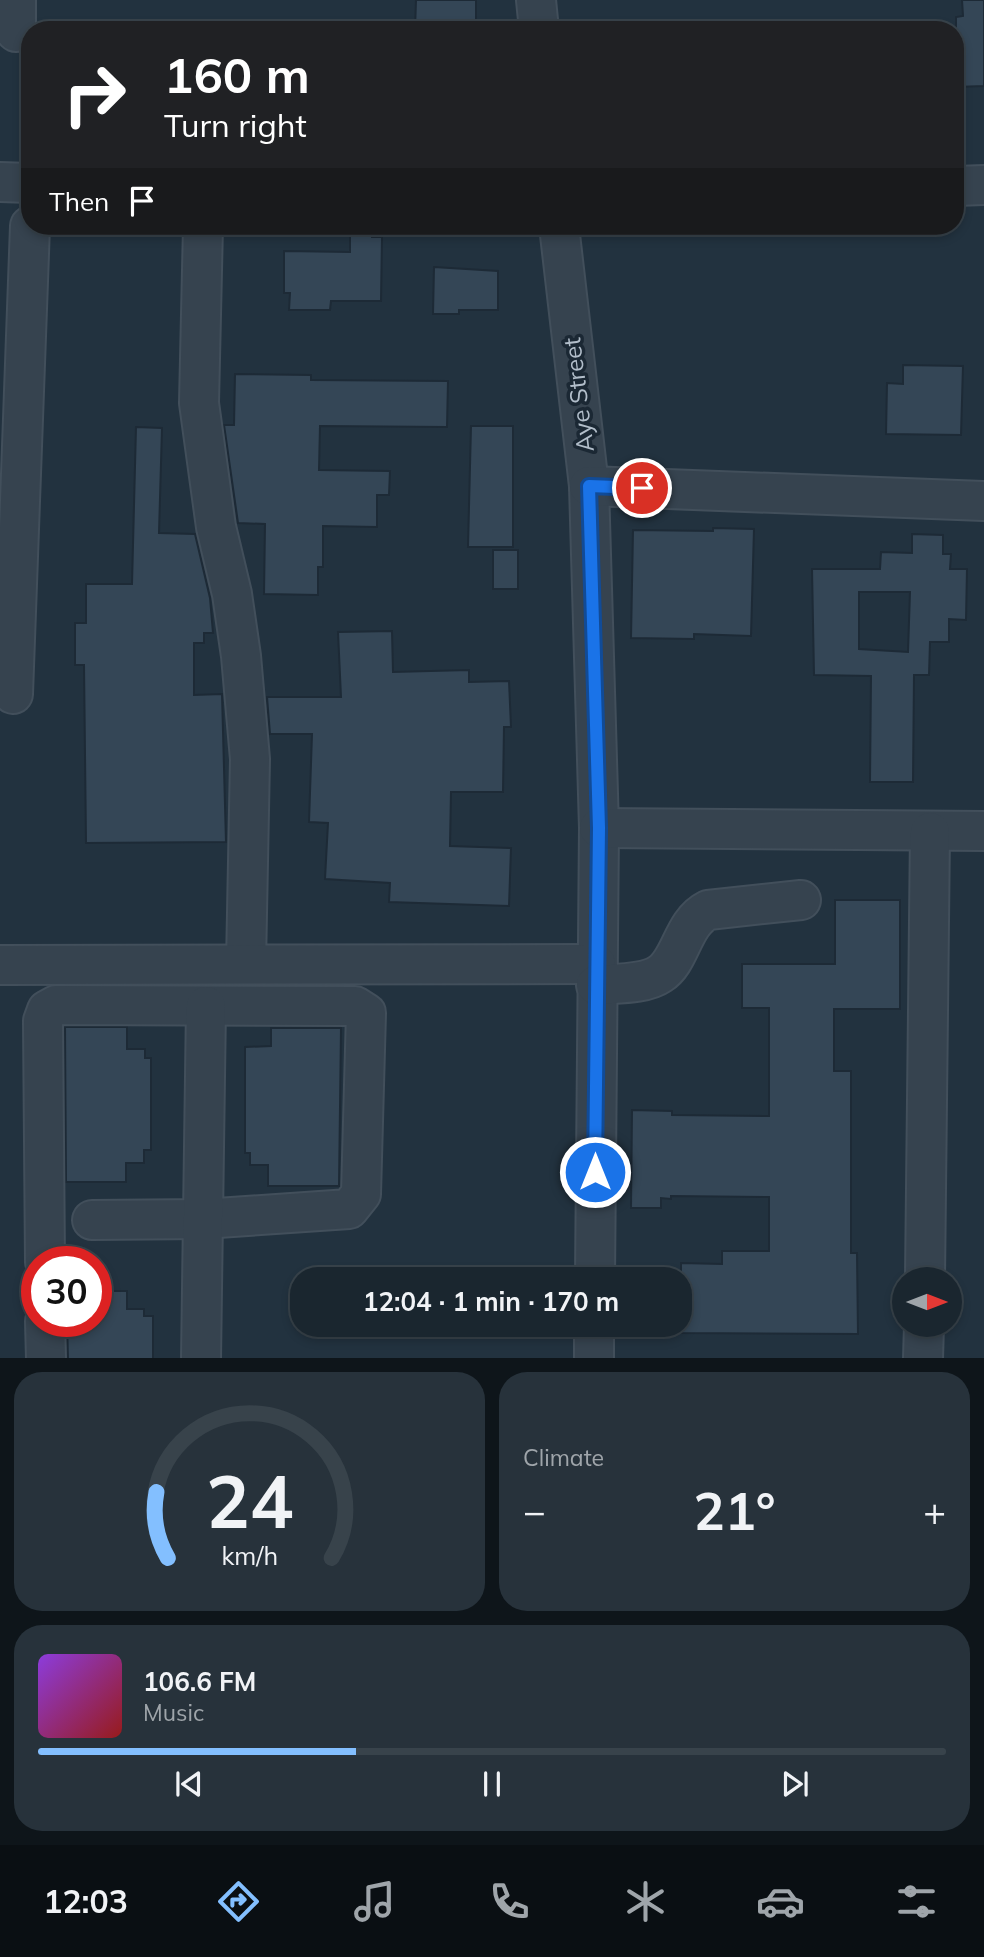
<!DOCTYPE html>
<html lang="en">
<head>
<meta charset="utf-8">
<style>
	body { margin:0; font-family:Mulish,sans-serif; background:#27323b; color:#f1f3f6; height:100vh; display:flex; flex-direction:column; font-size:26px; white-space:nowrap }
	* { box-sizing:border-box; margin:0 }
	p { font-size:23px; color:#9fa5aa }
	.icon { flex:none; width:38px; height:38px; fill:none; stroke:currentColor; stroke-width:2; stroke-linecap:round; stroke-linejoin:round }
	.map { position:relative; height:1358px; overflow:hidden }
	.side { display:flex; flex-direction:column; gap:14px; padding:14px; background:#0e151a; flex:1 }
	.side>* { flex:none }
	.top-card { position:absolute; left:21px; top:21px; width:943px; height:214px; border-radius:28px; box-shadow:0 4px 10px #0003,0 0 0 2px #38434b; background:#202124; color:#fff; overflow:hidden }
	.needle { width:46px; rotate:90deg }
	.fabs { position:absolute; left:892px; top:1267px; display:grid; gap:14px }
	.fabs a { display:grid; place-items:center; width:70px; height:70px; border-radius:50%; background:#1a262f; box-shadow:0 4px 10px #0003,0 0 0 2px #38434b; font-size:35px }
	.speed { position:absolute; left:21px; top:1246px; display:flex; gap:14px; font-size:35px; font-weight:700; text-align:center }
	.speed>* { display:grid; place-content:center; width:91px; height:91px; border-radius:50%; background:#1a262f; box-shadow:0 4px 10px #0003,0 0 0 2px #38434b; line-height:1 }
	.speed .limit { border:10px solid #d22; background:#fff; color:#111 }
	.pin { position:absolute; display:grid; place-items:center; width:60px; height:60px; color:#fff; margin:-30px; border:4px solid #fff; border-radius:50%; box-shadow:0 2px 7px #0007 }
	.me { position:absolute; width:77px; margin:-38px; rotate:0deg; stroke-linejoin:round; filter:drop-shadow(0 0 5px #0008) }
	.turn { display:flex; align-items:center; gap:24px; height:147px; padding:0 28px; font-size:32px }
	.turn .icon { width:91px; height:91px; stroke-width:2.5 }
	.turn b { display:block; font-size:49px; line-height:60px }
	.then { display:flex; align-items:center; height:66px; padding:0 28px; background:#0003; gap:14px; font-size:26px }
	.big { font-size:52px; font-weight:700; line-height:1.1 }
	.side .card { flex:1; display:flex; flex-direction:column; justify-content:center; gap:10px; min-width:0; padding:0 24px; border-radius:28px; background:#27323b }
	.side .dial { align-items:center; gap:0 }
	.dial svg { height:182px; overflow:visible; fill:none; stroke:#38434b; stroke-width:7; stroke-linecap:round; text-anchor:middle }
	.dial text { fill:#f1f3f6; stroke:none }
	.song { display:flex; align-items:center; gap:21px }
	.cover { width:84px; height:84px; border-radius:10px; background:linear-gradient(135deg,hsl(270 70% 55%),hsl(0 70% 35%)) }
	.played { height:7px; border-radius:4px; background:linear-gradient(90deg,#83bfff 35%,#38434b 35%) }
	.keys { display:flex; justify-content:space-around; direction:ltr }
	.heat { display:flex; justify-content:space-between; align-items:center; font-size:38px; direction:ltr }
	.side .tiles { flex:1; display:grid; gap:14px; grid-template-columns:1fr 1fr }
	.card:last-child { grid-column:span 2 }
	.trip { position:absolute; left:290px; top:1267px; width:402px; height:70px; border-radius:28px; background:#1a262f; box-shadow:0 4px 10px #0003,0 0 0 2px #38434b; font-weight:700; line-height:70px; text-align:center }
	.tabs { display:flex; height:112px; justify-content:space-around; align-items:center; background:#0a0f13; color:#9fa5aa }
	.tabs .icon { width:49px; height:49px }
	.tabs .on { color:#83bfff }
	.tabs b { font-size:32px; color:#f1f3f6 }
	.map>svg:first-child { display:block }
	.building { fill:#344656; stroke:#1d2a36; stroke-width:2; fill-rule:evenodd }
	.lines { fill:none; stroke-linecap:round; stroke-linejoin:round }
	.minor-casing { stroke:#424f5b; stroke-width:42 }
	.minor { stroke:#36434f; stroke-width:38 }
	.route-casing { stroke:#114b97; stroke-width:18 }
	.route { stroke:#1a73e8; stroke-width:12 }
	.labels { text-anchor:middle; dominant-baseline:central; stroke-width:7; stroke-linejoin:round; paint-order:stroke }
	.street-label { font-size:24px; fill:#b2beca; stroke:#1b2834 }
</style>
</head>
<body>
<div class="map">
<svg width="984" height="1359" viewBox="0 0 984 1359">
	<rect width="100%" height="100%" fill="#22323f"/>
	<g class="building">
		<path d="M 416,0 L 476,0 L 476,30 L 415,30 Z"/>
		<path d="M 962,0 L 984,0 L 984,86 L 956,87 L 956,17 L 963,16 Z"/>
		<path d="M 350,226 L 372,226 L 372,237 L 382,237 L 381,301 L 331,301 L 330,310 L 289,310 L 290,293 L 284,293 L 284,251 L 350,252 Z"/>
		<path d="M 434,267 L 498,271 L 498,310 L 459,310 L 459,314 L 433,314 Z"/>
		<path d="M 903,365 L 963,366 L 961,435 L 886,434 L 887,383 L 903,384 Z"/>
		<path d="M 235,374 L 311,375 L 311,380 L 448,381 L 447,427 L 320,426 L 319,470 L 390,471 L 389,495 L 377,495 L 377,527 L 323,526 L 323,567 L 318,567 L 318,595 L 264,594 L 265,524 L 238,523 L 224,425 L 234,425 Z"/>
		<path d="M 471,426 L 513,426 L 513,547 L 468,547 Z"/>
		<path d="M 136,427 L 162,428 L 159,533 L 195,534 L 210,598 L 213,633 L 204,633 L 204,643 L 194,643 L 194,695 L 222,694 L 226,842 L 86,843 L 84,665 L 75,665 L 75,623 L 86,623 L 86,584 L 132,584 Z"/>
		<path d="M 713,528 L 754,529 L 751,636 L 694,634 L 694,639 L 631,638 L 633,530 L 713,531 Z"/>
		<path d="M 912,534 L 943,535 L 943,554 L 951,554 L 950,569 L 967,569 L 966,620 L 949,619 L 949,642 L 930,642 L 929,675 L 914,675 L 913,782 L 870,782 L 871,676 L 814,675 L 812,569 L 880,569 L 881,552 L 912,553 ZM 859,592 L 910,592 L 908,652 L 859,649 Z"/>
		<rect x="493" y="550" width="25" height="39"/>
		<path d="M 392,631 L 393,672 L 469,670 L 469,682 L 509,681 L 511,727 L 504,727 L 503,792 L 451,792 L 450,846 L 511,848 L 509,906 L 389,902 L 390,883 L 325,879 L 328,823 L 309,822 L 312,734 L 270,734 L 267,697 L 341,697 L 338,632 Z"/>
		<path d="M 835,900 L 900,900 L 900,1009 L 834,1009 L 834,1071 L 851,1071 L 851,1253 L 857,1253 L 858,1334 L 681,1333 L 681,1263 L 722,1264 L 722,1251 L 769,1251 L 769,1197 L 671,1196 L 671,1199 L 661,1198 L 661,1208 L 631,1208 L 632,1110 L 672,1111 L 672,1115 L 769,1116 L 769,1008 L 742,1008 L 742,964 L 835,964 Z"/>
		<path d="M 65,1027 L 127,1027 L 127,1049 L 145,1049 L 145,1058 L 151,1058 L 151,1150 L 144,1150 L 144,1163 L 126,1163 L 126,1182 L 66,1182 Z"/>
		<path d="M 271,1028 L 341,1028 L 339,1186 L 268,1186 L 268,1165 L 250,1165 L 250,1153 L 245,1153 L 245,1047 L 271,1046 Z"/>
		<path d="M 96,1291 L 127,1291 L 127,1309 L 144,1309 L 144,1316 L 153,1316 L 153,1359 L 68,1359 L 67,1321 L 96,1321 Z"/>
	</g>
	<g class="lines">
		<g class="minor-casing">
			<g id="minor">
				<path d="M 536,0 L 539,30"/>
				<path d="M 16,32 L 16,0"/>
				<path d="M 0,182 L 30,183"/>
				<path d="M 956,186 L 984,185"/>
				<path d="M 203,226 L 199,403 L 216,527 L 232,594 L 241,656 L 250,759 L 246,964"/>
				<path d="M 559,226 L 589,486 L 599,828 L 595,1279"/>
				<path d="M 589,486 L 984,501"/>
				<path d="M 13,694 L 30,226"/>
				<path d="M 599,828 L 984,831"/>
				<path d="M 0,965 L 596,964"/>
				<path d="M 596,985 C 615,983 644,985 660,974 C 681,961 682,923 708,910 L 801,900"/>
				<path d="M 45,1262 L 43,1021 L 47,1010 L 56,1005 L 355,1006 L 366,1013 L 361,1194 L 349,1209 L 203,1219 L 92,1220"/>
				<path d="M 925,1279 L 930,832"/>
				<path d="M 45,1321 L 46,1359"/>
				<path d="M 201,1359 L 206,1006"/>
				<path d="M 594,1359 L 594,1325"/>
				<path d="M 923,1359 L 924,1325"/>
			</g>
		</g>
		<use href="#minor" class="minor"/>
	</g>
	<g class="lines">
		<g class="route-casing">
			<path id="route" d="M 595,1172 L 599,828 L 589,486 L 642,488"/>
		</g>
		<use href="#route" class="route"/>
	</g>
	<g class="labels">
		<g class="street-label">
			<text transform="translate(578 395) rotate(-97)">Aye Street</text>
		</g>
	</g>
</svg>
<div class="fabs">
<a><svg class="needle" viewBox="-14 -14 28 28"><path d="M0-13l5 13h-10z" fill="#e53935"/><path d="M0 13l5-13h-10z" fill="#9fa5aa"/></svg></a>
</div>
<div class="speed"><div class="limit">30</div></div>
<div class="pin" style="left:642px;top:488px;background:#d93025"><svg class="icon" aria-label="arrive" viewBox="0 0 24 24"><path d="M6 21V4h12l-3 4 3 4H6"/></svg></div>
<svg class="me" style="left:595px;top:1172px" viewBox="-20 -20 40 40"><circle r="17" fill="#1a73e8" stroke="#fff" stroke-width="3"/><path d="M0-11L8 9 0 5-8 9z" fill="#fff"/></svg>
<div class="trip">12:04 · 1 min · 170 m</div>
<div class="top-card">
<div class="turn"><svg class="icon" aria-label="right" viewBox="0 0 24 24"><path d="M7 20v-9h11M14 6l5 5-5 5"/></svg><div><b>160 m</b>Turn right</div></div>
<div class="then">Then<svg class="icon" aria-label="arrive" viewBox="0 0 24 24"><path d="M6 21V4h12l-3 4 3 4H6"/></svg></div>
</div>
</div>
<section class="side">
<div class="tiles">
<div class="card dial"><svg viewBox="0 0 100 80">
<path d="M14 69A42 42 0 1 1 86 69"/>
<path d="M14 69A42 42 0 0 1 9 40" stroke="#83bfff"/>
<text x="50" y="56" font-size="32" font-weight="700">24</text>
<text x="50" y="72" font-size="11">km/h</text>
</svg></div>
<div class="card"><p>Climate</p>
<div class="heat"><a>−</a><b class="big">21°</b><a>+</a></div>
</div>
<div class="card">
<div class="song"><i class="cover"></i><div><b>106.6 FM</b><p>Music</p></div></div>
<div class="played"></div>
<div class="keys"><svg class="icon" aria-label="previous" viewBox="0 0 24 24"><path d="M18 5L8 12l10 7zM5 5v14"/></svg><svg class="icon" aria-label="pause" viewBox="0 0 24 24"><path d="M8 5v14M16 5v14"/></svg><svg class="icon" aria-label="next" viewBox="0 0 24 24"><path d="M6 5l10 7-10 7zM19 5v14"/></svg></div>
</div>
</div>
</section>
<nav class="tabs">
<b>12:03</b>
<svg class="icon on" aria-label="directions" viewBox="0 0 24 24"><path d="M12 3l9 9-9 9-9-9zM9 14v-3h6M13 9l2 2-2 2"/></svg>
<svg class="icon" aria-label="music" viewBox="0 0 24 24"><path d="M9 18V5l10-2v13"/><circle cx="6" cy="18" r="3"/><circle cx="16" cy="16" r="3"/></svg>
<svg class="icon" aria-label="phone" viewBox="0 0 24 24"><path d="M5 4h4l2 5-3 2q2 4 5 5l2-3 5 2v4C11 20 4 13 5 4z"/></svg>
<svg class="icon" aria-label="climate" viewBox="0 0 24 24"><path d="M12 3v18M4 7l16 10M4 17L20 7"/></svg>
<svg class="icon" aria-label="car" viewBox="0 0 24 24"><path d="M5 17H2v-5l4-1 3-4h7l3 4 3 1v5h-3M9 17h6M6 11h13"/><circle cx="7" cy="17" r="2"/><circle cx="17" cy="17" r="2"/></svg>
<svg class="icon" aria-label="filters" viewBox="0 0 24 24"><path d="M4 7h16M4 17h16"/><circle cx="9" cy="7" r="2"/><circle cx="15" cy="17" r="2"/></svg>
</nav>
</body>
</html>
